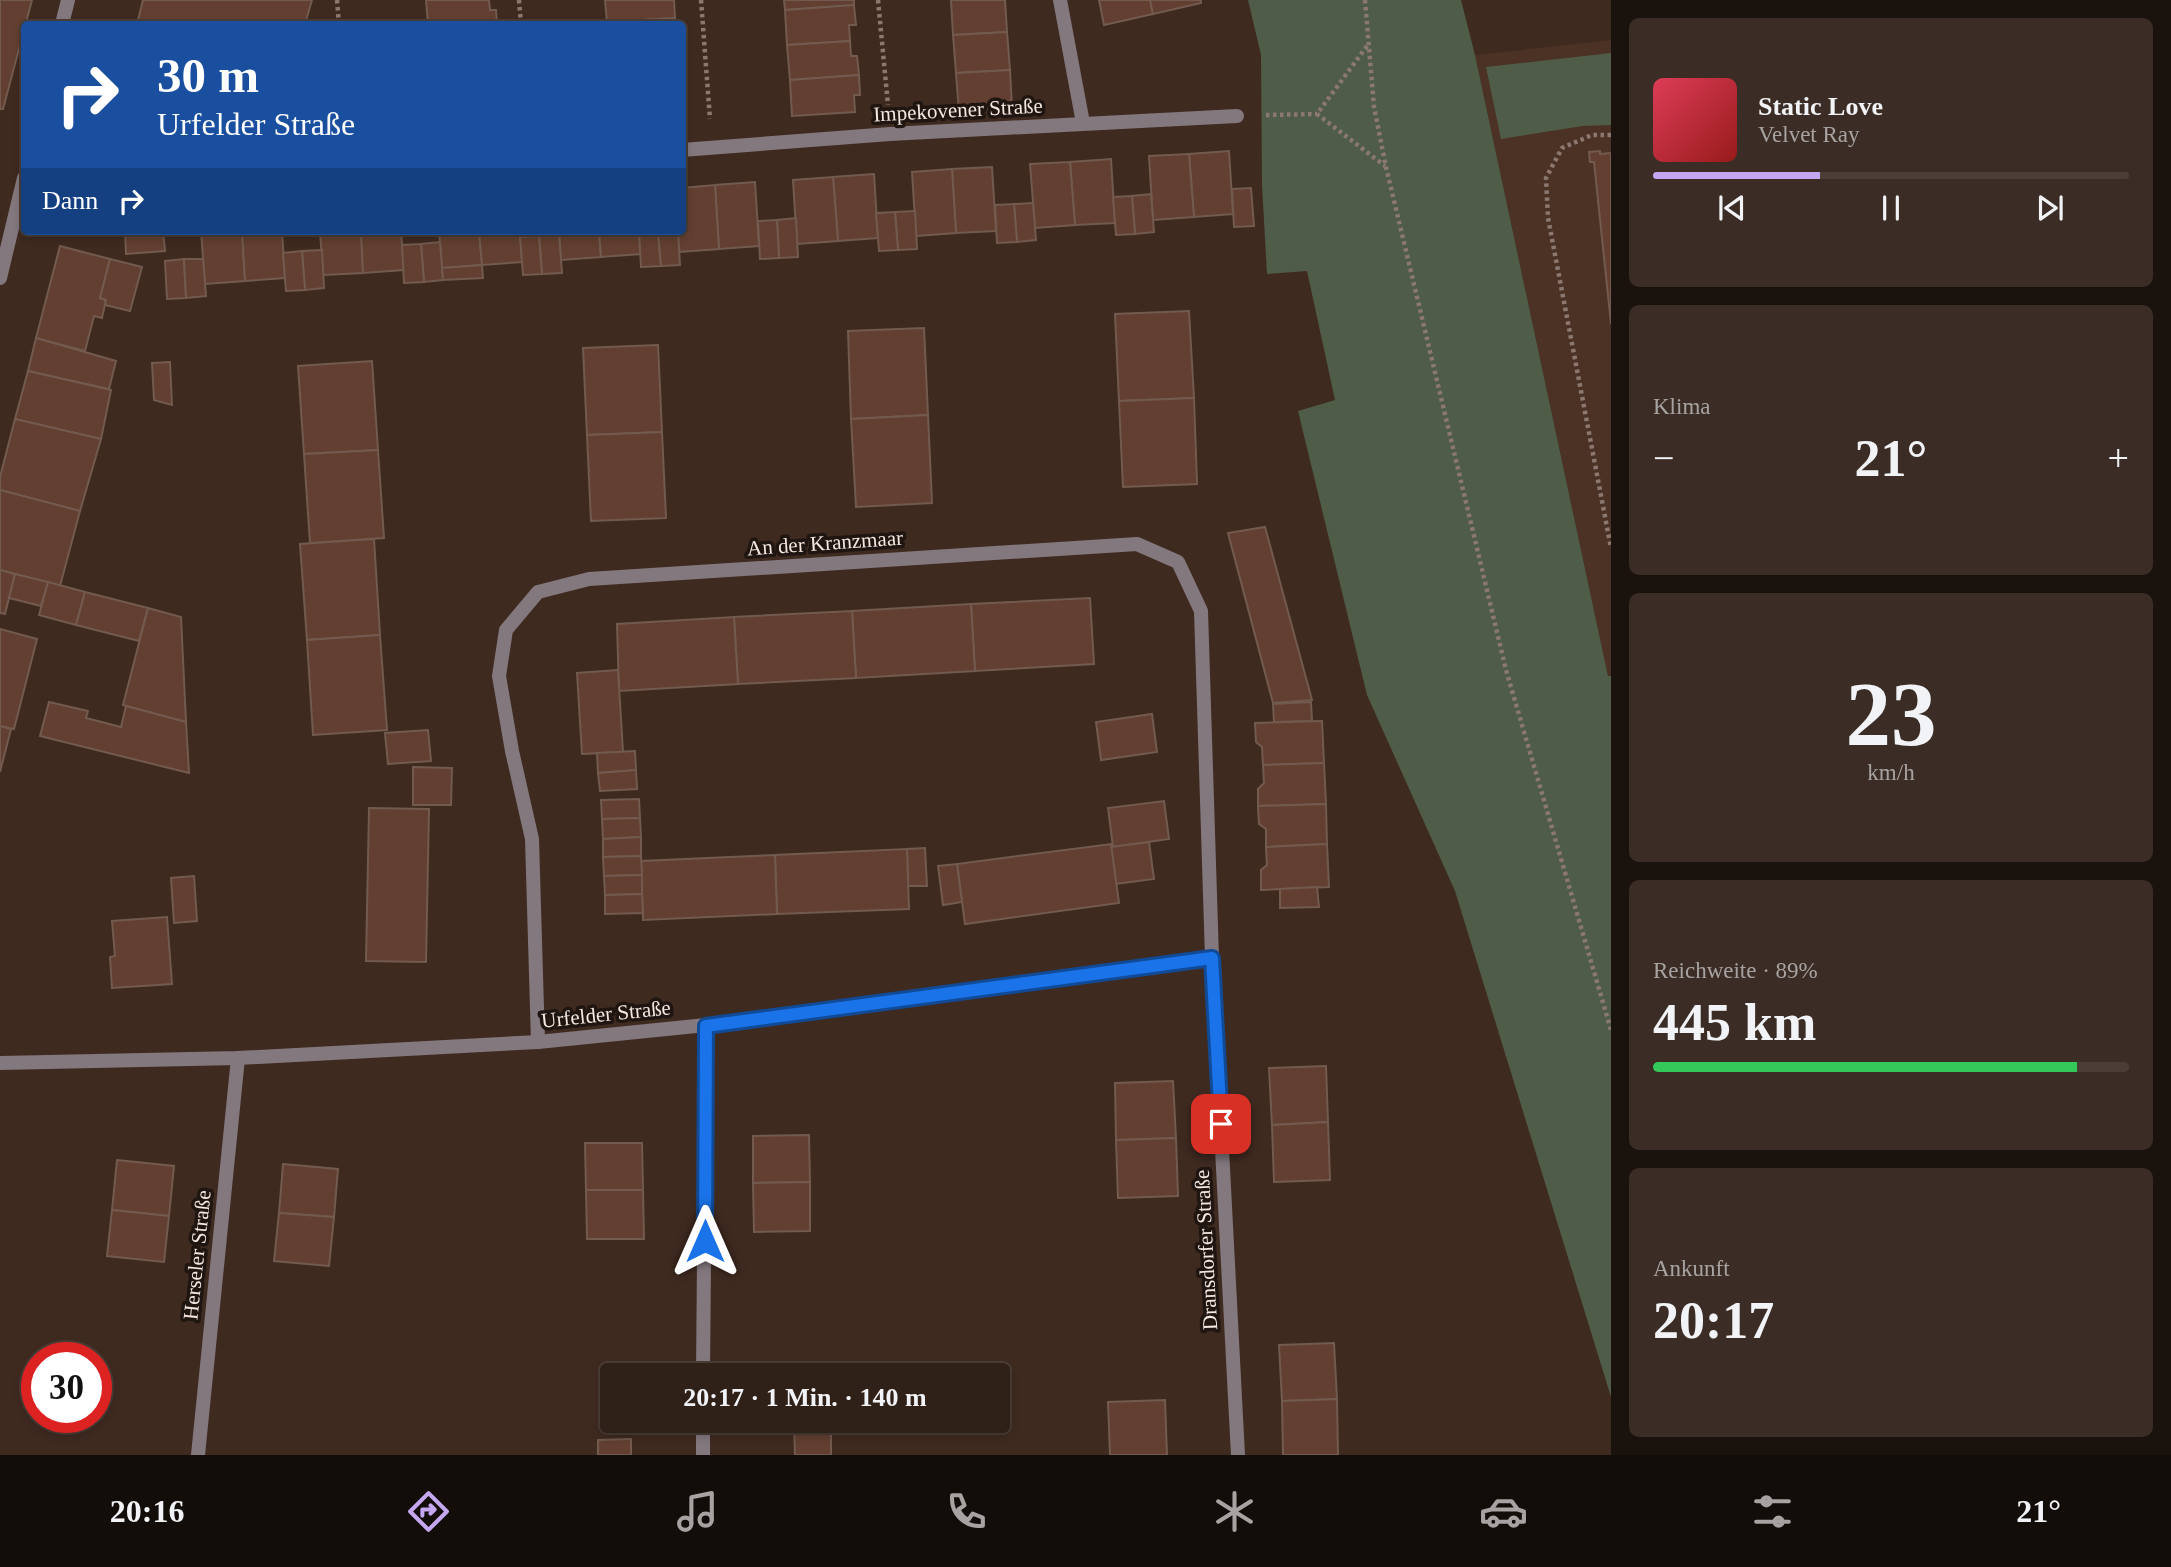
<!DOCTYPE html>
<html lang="de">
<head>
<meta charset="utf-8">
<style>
	body { margin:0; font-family:"Times New Roman",serif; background:#3b2d25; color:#f1f3f6; height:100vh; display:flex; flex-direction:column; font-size:26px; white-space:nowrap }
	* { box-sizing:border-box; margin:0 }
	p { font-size:23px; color:#a7a3a2 }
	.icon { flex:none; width:38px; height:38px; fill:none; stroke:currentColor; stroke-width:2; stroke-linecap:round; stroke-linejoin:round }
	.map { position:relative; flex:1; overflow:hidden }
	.drawer { display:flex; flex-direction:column; gap:18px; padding:18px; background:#1a120d; width:560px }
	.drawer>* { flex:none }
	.top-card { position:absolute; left:21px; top:21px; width:665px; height:214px; border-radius:7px; box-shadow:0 4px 10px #0003,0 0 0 2px #4a3e37; background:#1a4fa0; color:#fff; overflow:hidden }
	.speed { position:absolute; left:21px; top:1342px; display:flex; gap:14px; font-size:35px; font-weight:700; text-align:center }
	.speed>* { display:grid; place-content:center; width:91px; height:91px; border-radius:50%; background:#2f2018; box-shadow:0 4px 10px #0003,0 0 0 2px #4a3e37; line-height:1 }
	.speed .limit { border:10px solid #d22; background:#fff; color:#111 }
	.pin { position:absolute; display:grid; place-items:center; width:60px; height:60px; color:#fff; margin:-30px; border-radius:14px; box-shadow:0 4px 10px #0006 }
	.me { position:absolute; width:77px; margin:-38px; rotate:0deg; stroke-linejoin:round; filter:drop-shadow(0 0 5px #0008) }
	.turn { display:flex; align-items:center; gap:24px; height:147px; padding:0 21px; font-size:32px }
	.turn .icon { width:91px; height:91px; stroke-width:2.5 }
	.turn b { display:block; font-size:49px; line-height:60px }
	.then { display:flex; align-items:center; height:66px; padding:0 21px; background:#0003; gap:14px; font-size:26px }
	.big { font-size:52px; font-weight:700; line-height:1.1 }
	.drawer .widget { flex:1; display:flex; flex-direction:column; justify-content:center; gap:10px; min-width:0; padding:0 24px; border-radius:10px; background:#3b2d25 }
	.drawer .dial { align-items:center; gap:0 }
	.dial b { font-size:91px; line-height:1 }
	.song { display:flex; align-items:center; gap:21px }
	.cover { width:84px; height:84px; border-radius:10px; background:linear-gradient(135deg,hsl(350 70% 55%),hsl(0 70% 35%)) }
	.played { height:7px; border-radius:4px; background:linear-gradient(90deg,#c5a6f1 35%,#4a3e37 35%) }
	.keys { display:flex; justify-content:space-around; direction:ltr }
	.heat { display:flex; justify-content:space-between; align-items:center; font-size:38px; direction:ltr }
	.charge { height:10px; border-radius:5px; background:linear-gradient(90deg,#34c759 89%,#4a3e37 0) }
	.trip { position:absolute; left:600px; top:1363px; width:410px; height:70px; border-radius:7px; background:#2f2018; box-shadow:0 4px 10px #0003,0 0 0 2px #4a3e37; font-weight:700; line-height:70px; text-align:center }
	.tab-bar { display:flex; height:112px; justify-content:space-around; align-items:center; background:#130d0a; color:#a7a3a2 }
	.tab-bar .icon { width:49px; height:49px }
	.tab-bar .current { color:#c5a6f1 }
	.tab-bar b { font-size:32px; color:#f1f3f6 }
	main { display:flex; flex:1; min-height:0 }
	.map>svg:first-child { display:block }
	.built { fill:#4c3125 }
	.green { fill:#4f5c47 }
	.building { fill:#623f30; stroke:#725a4f; stroke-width:2 }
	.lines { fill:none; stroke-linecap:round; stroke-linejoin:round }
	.path { stroke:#8b7870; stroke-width:4.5; stroke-dasharray:3.5 3.5; stroke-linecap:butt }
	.street { stroke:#83787e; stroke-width:14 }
	.route-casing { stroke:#114b97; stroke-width:18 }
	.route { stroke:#1a73e8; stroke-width:12 }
	.labels { text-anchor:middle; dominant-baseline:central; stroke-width:7; stroke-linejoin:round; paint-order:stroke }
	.street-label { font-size:21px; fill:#f6e7e1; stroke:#1f1511 }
</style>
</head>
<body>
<main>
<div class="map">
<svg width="1611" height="1455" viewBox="0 0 1611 1455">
	<rect width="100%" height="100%" fill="#3f2a20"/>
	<path class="built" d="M 1611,40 L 1611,676 L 1608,676 L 1475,55 Z"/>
	<g class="green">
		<path d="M 1248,0 L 1461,0 L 1475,55 L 1608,676 L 1611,676 L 1611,1397 L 1455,891 L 1367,695 L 1298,411 L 1335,400 L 1307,271 L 1267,274 L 1262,185 L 1261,55 Z"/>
		<path d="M 1611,53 L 1611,125 L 1583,126 L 1501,139 L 1486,67 Z"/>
	</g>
	<g class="building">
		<path d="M 0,0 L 32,0 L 3,109 L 0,109 Z"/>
		<path d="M 143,0 L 312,0 L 305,24 L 137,24 Z"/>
		<path d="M 426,0 L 489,0 L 490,10 L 496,10 L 497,24 L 428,24 Z"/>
		<path d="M 605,0 L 674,0 L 675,18 L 607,22 Z"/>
		<path d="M 784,0 L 854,0 L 854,5 L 785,10 Z"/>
		<path d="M 951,0 L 1005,0 L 1007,32 L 953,35 Z"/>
		<path d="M 1099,0 L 1150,0 L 1153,14 L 1104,25 Z"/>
		<path d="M 1150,0 L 1201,0 L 1201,3 L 1153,14 Z"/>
		<path d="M 854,5 L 856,25 L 849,25 L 850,41 L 787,45 L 785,10 Z"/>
		<path d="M 675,18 L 676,24 L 607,24 L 607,22 Z"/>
		<path d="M 1007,32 L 1010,70 L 956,73 L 953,35 Z"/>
		<path d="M 850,41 L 851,56 L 857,56 L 859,75 L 790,80 L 787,45 Z"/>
		<path d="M 1010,70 L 1012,108 L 959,112 L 956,73 Z"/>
		<path d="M 859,75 L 860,95 L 854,95 L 855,112 L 792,116 L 790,80 Z"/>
		<path d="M 1229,151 L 1233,214 L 1194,217 L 1189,154 Z"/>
		<path d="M 1600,151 L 1600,154 L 1611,153 L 1611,324 L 1594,162 L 1590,162 L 1589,152 Z"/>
		<path d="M 1189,154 L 1194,217 L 1153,220 L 1149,156 Z"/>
		<path d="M 1111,159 L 1115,223 L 1075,225 L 1070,162 Z"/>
		<path d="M 1070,162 L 1075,225 L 1035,228 L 1030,164 Z"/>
		<path d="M 992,167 L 996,231 L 956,233 L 952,169 Z"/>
		<path d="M 952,169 L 956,233 L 916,236 L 912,172 Z"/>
		<path d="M 874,174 L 878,238 L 838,241 L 833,177 Z"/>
		<path d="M 833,177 L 838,241 L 797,244 L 793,180 Z"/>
		<path d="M 755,182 L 759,246 L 719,249 L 715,185 Z"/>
		<path d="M 715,185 L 719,249 L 679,252 L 678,231 L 682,231 L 682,188 Z"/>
		<path d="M 1251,188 L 1254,226 L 1234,227 L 1232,189 Z"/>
		<path d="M 1151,194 L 1154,232 L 1135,234 L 1132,196 Z"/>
		<path d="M 1132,196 L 1135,234 L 1116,235 L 1113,197 Z"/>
		<path d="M 1033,203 L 1036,240 L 1017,242 L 1014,204 Z"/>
		<path d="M 1014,204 L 1017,242 L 997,243 L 995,205 Z"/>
		<path d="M 915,211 L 917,249 L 898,250 L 895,212 Z"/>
		<path d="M 895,212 L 898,250 L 879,251 L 876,213 Z"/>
		<path d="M 796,218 L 798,257 L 779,258 L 777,220 Z"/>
		<path d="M 777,220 L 779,258 L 760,259 L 758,221 Z"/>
		<path d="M 125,231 L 163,231 L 165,251 L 126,254 Z"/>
		<path d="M 201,231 L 242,231 L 245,281 L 205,284 Z"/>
		<path d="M 242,231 L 282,231 L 285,278 L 245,281 Z"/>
		<path d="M 320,231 L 361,231 L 363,273 L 323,275 Z"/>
		<path d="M 361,231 L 401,231 L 404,270 L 363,273 Z"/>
		<path d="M 439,231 L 479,231 L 482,265 L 442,268 Z"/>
		<path d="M 479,231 L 520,231 L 522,262 L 482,265 Z"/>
		<path d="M 559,231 L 599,231 L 601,257 L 561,260 Z"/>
		<path d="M 599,231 L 639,231 L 641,254 L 601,257 Z"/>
		<path d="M 639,231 L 658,231 L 661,266 L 641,267 Z"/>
		<path d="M 658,231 L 678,231 L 680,265 L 661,266 Z"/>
		<path d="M 559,234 L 562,273 L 542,274 L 539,236 Z"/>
		<path d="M 539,236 L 542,274 L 523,275 L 520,237 Z"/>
		<path d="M 440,242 L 443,280 L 424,282 L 421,244 Z"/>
		<path d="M 421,244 L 424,282 L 404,283 L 402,245 Z"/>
		<path d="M 60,246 L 110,259 L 100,298 L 106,300 L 102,318 L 94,316 L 85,351 L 36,338 Z"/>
		<path d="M 322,250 L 324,288 L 305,290 L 302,251 Z"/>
		<path d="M 302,251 L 305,290 L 286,291 L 283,253 Z"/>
		<path d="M 110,259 L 142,267 L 130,311 L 105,305 L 106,300 L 100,298 Z"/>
		<path d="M 184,259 L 186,298 L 167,299 L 165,261 Z"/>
		<path d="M 184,259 L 203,259 L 206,296 L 186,298 Z"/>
		<path d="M 482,265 L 483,278 L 443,280 L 442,268 Z"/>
		<path d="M 1189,311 L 1194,398 L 1119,401 L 1115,314 Z"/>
		<path d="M 924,328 L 928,415 L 851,419 L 848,331 Z"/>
		<path d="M 36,338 L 116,361 L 109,389 L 28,371 Z"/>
		<path d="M 658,345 L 662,432 L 587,435 L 583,348 Z"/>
		<path d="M 372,361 L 378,450 L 304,454 L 298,366 Z"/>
		<path d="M 170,362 L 172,405 L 154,400 L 152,363 Z"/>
		<path d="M 28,371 L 111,390 L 101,439 L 15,419 Z"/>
		<path d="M 1194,398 L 1197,484 L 1123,487 L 1119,401 Z"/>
		<path d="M 928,415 L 932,503 L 856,507 L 851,419 Z"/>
		<path d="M 15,419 L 101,439 L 80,511 L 0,490 L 0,477 Z"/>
		<path d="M 662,432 L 666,518 L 591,521 L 587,435 Z"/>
		<path d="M 378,450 L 384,538 L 310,543 L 304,454 Z"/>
		<path d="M 0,490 L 80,511 L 60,586 L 0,570 Z"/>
		<path d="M 1265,527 L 1312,700 L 1273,703 L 1228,533 Z"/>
		<path d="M 374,539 L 380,635 L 307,640 L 300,544 Z"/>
		<path d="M 0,570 L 15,574 L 5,614 L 0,613 Z"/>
		<path d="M 15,574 L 48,582 L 41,606 L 9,598 Z"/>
		<path d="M 48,582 L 85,592 L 76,625 L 39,615 Z"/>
		<path d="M 85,592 L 148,608 L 139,641 L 76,625 Z"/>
		<path d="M 1090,598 L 1094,664 L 975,671 L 971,604 Z"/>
		<path d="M 971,604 L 975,671 L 856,678 L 852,611 Z"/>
		<path d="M 148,608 L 181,617 L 186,722 L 123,705 Z"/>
		<path d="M 852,611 L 856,678 L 738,684 L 734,617 Z"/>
		<path d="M 734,617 L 738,684 L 619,691 L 617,624 Z"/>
		<path d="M 0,629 L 37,639 L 14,729 L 0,726 Z"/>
		<path d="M 380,635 L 387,730 L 313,735 L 307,640 Z"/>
		<path d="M 618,670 L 623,752 L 582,754 L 577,673 Z"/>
		<path d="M 49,702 L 88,711 L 86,718 L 121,727 L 126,706 L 186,722 L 189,773 L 40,736 Z"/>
		<path d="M 1311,702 L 1312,721 L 1274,722 L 1273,704 Z"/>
		<path d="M 1152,714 L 1157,752 L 1101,760 L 1096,722 Z"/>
		<path d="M 1322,721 L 1324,763 L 1263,765 L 1262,747 L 1256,742 L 1255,723 Z"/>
		<path d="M 0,726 L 11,729 L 0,772 Z"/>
		<path d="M 428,730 L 431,761 L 388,764 L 385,733 Z"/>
		<path d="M 635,751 L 636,770 L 598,773 L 597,753 Z"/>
		<path d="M 1324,763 L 1326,804 L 1258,806 L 1258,789 L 1264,783 L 1263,765 Z"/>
		<path d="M 413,767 L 452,768 L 451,805 L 413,805 Z"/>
		<path d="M 636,770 L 637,789 L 600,791 L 598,773 Z"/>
		<path d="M 639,799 L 640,818 L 602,819 L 601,800 Z"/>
		<path d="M 1164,801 L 1169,839 L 1113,847 L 1108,808 Z"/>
		<path d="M 1326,804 L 1327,844 L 1266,847 L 1266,829 L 1259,824 L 1258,806 Z"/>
		<path d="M 369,808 L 429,809 L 426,962 L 366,961 Z"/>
		<path d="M 640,818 L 641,837 L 603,839 L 602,819 Z"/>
		<path d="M 641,837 L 641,856 L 603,857 L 603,839 Z"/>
		<path d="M 1149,842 L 1154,879 L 1116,884 L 1111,847 Z"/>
		<path d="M 1111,844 L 1119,903 L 965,924 L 957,864 Z"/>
		<path d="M 1327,844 L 1329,887 L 1261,890 L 1261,870 L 1267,865 L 1266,847 Z"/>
		<path d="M 925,848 L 927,886 L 908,886 L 907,849 Z"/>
		<path d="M 907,849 L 909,909 L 777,914 L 775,855 Z"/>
		<path d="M 775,855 L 777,914 L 643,920 L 641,861 Z"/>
		<path d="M 641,856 L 642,875 L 604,876 L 603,857 Z"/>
		<path d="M 957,864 L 962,902 L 943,905 L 938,866 Z"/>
		<path d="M 642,875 L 642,894 L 605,895 L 604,876 Z"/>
		<path d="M 194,876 L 197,921 L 174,923 L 171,878 Z"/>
		<path d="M 1317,887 L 1319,907 L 1280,908 L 1280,889 Z"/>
		<path d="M 642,894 L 643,913 L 605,914 L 605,895 Z"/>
		<path d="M 167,917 L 172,984 L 112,988 L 110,957 L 115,956 L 112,921 Z"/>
		<path d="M 1326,1066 L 1328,1122 L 1272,1125 L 1269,1068 Z"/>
		<path d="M 1173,1081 L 1176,1138 L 1116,1140 L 1115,1083 Z"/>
		<path d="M 1328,1122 L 1330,1180 L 1274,1182 L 1272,1125 Z"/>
		<path d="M 809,1135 L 810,1182 L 753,1183 L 753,1136 Z"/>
		<path d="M 1176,1138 L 1178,1196 L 1118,1198 L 1116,1140 Z"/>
		<path d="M 585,1143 L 642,1143 L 643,1190 L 586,1190 Z"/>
		<path d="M 117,1160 L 174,1166 L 169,1216 L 112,1210 Z"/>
		<path d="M 283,1164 L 338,1169 L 334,1217 L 279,1213 Z"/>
		<path d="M 810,1182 L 810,1231 L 754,1232 L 753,1183 Z"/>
		<path d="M 586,1190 L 643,1190 L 644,1239 L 587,1239 Z"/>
		<path d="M 112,1210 L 169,1216 L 164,1262 L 107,1256 Z"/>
		<path d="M 279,1213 L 334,1217 L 329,1266 L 274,1261 Z"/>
		<path d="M 1334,1343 L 1337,1399 L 1282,1401 L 1279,1345 Z"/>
		<path d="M 1337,1399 L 1338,1455 L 1283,1455 L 1282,1401 Z"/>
		<path d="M 1165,1400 L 1167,1455 L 1110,1455 L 1108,1402 Z"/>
		<path d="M 794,1424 L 831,1424 L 831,1455 L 795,1455 Z"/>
		<path d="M 631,1439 L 631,1455 L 598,1455 L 598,1440 Z"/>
	</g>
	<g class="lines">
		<g class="path">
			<path d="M 337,0 L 339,24"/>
			<path d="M 519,0 L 521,24"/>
			<path d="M 701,0 L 710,119"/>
			<path d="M 878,0 L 888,105"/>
			<path d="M 1365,0 L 1374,107 L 1386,167 L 1506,670 L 1611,1030"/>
			<path d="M 1367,46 L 1317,114 L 1385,166"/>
			<path d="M 1266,115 L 1317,114"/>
			<path d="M 1611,135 L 1592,135 L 1562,148 L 1546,178 L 1548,218 L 1611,548"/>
		</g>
		<g class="street">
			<path d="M 1060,0 L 1083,123"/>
			<path d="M 62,24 L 68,0"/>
			<path d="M 682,150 L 890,134 L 1237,116"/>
			<path d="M 0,278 L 24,178"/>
			<path d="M 538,1042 L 532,839 L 512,751 L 499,676 L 506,630 L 538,592 L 589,579 L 1137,544 L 1178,562 L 1201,611 L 1212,958 L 1238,1455"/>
			<path d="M 0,1063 L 238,1058 L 538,1042 L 706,1025 L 1212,958"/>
			<path d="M 703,1376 L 706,1025"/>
			<path d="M 198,1455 L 238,1058"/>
			<path d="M 703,1455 L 703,1421"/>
		</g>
	</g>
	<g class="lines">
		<g class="route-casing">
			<path id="route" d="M 705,1241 L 706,1026 L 1212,958 L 1221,1124"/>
		</g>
		<use href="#route" class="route"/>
	</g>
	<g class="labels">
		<g class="street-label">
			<text transform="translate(958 110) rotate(-3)">Impekovener Straße</text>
			<text transform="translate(825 543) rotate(-4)">An der Kranzmaar</text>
			<text transform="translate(606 1014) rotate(-6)">Urfelder Straße</text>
			<text transform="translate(1206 1250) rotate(-93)">Dransdorfer Straße</text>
			<text transform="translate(197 1255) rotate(-84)">Herseler Straße</text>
		</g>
	</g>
</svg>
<div class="speed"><div class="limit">30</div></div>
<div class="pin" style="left:1221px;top:1124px;background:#d93025"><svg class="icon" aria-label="arrive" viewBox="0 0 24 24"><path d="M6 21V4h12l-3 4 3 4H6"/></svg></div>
<svg class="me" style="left:705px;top:1241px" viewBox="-20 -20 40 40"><path d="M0-17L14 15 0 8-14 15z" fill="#1a73e8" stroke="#fff" stroke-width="4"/></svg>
<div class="trip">20:17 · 1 Min. · 140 m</div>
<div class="top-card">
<div class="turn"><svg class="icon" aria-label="right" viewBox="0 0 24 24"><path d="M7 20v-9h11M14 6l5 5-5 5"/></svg><div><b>30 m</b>Urfelder Straße</div></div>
<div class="then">Dann<svg class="icon" aria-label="right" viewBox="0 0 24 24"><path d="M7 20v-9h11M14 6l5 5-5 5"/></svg></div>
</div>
</div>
<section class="drawer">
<div class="widget">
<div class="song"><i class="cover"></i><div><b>Static Love</b><p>Velvet Ray</p></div></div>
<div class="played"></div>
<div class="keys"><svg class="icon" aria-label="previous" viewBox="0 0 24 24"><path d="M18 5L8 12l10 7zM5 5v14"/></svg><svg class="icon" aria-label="pause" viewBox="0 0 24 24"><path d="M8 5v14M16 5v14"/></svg><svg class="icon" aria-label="next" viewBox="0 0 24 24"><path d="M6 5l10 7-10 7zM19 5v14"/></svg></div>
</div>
<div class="widget"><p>Klima</p>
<div class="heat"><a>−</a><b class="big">21°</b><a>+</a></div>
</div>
<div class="widget dial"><b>23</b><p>km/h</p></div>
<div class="widget"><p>Reichweite · 89%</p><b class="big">445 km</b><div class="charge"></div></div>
<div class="widget"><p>Ankunft</p><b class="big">20:17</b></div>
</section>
</main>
<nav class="tab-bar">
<b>20:16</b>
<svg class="icon current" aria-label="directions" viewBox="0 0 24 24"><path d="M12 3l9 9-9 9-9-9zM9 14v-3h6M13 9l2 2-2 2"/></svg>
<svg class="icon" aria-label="music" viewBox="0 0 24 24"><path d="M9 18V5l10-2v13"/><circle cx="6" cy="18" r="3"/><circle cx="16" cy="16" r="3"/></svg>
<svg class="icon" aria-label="phone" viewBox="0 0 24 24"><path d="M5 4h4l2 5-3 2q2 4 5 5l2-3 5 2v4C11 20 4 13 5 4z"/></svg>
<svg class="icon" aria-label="climate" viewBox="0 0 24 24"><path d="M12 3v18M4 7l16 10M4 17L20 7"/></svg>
<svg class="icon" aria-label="car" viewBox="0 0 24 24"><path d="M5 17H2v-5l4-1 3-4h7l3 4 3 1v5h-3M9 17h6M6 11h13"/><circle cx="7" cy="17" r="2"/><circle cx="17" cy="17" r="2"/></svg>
<svg class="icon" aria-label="filters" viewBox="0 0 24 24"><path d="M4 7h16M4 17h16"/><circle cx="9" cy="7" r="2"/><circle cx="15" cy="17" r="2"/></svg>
<b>21°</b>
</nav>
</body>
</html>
